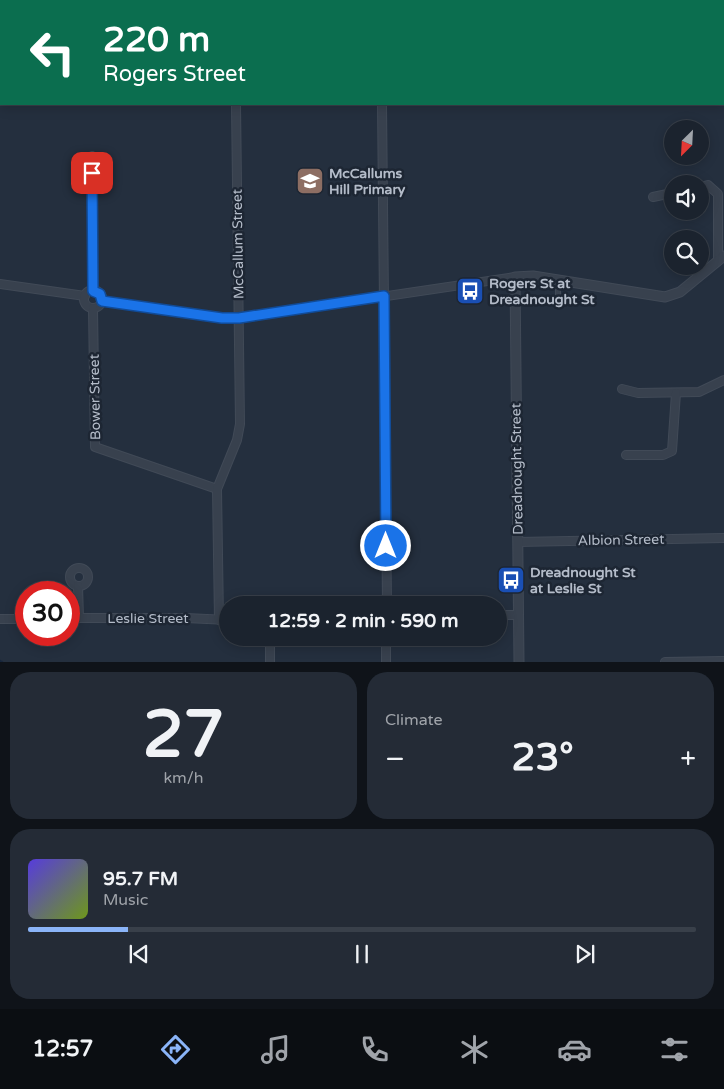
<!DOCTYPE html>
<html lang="en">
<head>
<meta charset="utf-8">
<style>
	body { margin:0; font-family:"Varela Round",sans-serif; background:#242b36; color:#f1f3f6; height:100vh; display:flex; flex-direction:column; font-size:19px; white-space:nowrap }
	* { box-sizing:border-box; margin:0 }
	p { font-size:16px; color:#a0a4aa }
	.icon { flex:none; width:28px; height:28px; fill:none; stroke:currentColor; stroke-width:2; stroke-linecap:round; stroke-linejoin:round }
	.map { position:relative; height:662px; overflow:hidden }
	.sheet { display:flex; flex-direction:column; gap:10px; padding:10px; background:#0f1319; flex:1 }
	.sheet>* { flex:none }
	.banner { position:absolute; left:0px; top:0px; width:725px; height:105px; box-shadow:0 2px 12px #0003,0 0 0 1px #39404a; background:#0b6e4f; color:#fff; overflow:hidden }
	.needle { width:32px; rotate:204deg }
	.fabs { position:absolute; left:664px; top:120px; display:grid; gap:10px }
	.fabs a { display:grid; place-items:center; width:45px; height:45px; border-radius:50%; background:#1b232e; box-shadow:0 2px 12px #0003,0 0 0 1px #39404a; font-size:25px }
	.speed { position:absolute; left:15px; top:581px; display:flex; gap:10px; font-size:25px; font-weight:700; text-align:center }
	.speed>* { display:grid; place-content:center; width:65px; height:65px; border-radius:50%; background:#1b232e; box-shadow:0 2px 12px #0003,0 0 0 1px #39404a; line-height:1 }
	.speed .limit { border:8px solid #d22; background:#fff; color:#111 }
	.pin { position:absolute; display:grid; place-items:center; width:42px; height:42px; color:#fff; margin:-21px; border-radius:10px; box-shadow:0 2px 8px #0006 }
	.me { position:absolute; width:55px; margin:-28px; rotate:0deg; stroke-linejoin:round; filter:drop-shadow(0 0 4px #0008) }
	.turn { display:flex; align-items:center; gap:18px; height:105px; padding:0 20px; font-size:22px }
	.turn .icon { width:65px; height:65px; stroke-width:2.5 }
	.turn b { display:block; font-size:35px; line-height:42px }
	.big { font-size:38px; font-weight:800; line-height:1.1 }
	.sheet .widget { flex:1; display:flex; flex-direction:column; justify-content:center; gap:8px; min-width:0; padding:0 18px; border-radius:20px; background:#242b36 }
	.sheet .dial { align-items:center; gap:0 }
	.dial b { font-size:65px; line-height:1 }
	.song { display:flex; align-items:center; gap:15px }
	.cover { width:60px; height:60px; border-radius:8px; background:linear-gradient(135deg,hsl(250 70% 55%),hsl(80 70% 35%)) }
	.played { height:5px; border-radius:2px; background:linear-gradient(90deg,#8ab4f8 15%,#39404a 15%) }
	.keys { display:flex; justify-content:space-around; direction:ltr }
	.heat { display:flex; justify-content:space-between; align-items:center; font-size:28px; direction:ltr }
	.sheet .tiles { flex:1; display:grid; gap:10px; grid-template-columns:1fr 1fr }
	.widget:last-child { grid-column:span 2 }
	.trip { position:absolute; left:219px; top:596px; width:288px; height:50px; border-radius:25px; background:#1b232e; box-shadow:0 2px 12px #0003,0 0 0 1px #39404a; font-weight:800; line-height:50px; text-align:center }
	.dock { display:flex; height:80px; justify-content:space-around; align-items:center; background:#0b0e12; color:#a0a4aa }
	.dock .icon { width:35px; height:35px }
	.dock .on { color:#8ab4f8 }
	.dock b { font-size:22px; color:#f1f3f6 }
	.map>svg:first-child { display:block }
	.green { fill:#263c3f }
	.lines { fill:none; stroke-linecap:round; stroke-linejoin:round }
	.stream { stroke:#17263c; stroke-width:2.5 }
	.service-casing { stroke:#414a57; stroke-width:6 }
	.minor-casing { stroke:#414a57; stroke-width:10 }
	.tertiary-casing { stroke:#414a57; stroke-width:11 }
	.secondary-casing { stroke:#414a57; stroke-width:12 }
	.service { stroke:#38414e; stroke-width:4 }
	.minor { stroke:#38414e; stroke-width:8 }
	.tertiary { stroke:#38414e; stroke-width:9 }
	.secondary { stroke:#465061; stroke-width:10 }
	.route-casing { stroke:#114b97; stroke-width:12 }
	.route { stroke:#1a73e8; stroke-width:9 }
	.labels { text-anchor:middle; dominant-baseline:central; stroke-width:5; stroke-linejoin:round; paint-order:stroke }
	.poi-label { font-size:14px; font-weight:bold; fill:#b4bcc9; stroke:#1d2633; text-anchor:start }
	.street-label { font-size:14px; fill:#b4bcc9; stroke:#1d2633 }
</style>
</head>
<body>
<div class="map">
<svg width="724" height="662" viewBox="0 0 724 662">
	<rect width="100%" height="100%" fill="#242f3e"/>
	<path class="green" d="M 604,0 L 724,0 L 724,8 L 724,1 Z"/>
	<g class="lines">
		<path class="stream" d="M 0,661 L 2,662"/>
		<g class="service-casing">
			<path id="service" d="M 558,280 L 558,306"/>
		</g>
		<g class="minor-casing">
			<g id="minor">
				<path d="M 45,0 L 45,1"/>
				<path d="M 154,0 L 154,1"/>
				<path d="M 269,0 L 269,1"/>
				<path d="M 397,0 L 398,1"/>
				<path d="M 593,0 L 593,1"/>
				<path d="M 382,104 L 387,605"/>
				<path d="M 92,156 L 93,291"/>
				<path d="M 700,187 L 708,185 L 718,194 L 718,261"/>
				<path d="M 653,197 L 672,193"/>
				<path d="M 0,284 L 85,296"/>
				<circle cx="93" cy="299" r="9"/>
				<path d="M 102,301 L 223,318 L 239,318 L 515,277"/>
				<path d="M 93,308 L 95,447 L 217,489"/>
				<path d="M 622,389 L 638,393 L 699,392 L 724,380"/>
				<path d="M 626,455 L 663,455 L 672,451 L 676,393"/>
				<path d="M 518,542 L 724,538"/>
				<circle cx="79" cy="577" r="9"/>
				<path d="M 78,586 L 79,618"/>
				<path d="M 498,615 L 519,615"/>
				<path d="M 69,618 L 186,618 L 228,620"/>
				<path d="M 0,619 L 26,619"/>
				<path d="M 219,620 L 217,489 L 237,440 L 240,424 L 236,104"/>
				<path d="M 270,638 L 270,662"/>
				<path d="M 386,638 L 386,662"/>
				<path d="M 665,662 L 724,661"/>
			</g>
		</g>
		<g class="tertiary-casing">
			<path id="tertiary" d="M 519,662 L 515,277 L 533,276 L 665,297 L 680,292 L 724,256"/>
		</g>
		<g class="secondary-casing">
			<path id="secondary" d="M 0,49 L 1,49"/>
		</g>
		<use href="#service" class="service"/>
		<use href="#minor" class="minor"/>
		<use href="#tertiary" class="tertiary"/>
		<use href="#secondary" class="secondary"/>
	</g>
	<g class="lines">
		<g class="route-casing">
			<path id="route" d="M 92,173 L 93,291 L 100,294 L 102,301 L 222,318 L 239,318 L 384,296 L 386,546"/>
		</g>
		<use href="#route" class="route"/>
	</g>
	<defs>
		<g id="school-square" transform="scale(1.4375)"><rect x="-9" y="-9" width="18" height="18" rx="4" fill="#8d6e63" stroke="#1d2633"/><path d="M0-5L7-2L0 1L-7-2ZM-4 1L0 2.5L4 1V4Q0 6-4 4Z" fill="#fff"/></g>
		<g id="bus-square" transform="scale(1.4375)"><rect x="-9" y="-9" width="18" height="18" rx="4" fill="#1a4fb4" stroke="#1d2633"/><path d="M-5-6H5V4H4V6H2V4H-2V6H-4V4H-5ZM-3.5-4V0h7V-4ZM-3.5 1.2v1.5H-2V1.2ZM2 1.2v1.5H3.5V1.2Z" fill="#fff"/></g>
	</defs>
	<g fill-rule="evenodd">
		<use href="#school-square" x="310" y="181"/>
		<use href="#bus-square" x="470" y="291"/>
		<use href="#bus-square" x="511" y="580"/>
	</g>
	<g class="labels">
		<g class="poi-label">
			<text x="329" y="173">McCallums<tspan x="329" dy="16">Hill Primary</tspan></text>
			<text x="489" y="283">Rogers St at<tspan x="489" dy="16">Dreadnought St</tspan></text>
			<text x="530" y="572">Dreadnought St<tspan x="530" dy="16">at Leslie St</tspan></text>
		</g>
		<g class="street-label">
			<text transform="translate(238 244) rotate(-91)">McCallum Street</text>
			<text transform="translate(95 397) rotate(-91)">Bower Street</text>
			<text transform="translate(517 469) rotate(-91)">Dreadnought Street</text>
			<text transform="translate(621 540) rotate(-1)">Albion Street</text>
			<text x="148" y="618">Leslie Street</text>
		</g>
	</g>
</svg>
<div class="fabs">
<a><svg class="needle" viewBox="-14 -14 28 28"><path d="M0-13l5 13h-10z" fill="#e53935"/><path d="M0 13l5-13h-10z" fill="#a0a4aa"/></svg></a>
<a><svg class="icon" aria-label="sound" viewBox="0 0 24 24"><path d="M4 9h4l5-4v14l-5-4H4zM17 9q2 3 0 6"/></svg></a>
<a><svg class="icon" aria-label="search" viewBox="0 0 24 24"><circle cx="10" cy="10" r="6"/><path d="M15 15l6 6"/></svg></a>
</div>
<div class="speed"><div class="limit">30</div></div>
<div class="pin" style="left:92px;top:173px;background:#d93025"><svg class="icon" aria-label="arrive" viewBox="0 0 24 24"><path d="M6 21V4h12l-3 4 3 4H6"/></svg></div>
<svg class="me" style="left:386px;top:546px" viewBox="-20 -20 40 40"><circle r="17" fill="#1a73e8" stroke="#fff" stroke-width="3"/><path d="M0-11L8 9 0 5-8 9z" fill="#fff"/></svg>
<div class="trip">12:59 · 2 min · 590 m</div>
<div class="banner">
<div class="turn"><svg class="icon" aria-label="left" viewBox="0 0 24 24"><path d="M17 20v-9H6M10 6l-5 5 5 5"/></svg><div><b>220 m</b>Rogers Street</div></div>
</div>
</div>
<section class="sheet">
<div class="tiles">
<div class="widget dial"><b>27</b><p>km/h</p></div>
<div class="widget"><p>Climate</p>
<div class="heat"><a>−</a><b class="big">23°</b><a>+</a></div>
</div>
<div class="widget">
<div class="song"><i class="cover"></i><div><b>95.7 FM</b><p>Music</p></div></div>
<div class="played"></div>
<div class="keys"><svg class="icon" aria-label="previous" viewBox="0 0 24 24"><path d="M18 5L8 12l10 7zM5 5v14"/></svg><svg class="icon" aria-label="pause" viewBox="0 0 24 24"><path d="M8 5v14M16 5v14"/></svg><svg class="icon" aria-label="next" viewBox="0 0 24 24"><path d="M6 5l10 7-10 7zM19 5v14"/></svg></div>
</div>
</div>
</section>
<nav class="dock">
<b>12:57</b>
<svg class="icon on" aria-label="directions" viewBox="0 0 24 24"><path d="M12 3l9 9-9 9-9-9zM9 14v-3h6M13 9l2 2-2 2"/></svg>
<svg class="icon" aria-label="music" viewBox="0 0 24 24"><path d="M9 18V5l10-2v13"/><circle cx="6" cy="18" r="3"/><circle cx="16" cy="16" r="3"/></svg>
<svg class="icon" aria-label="phone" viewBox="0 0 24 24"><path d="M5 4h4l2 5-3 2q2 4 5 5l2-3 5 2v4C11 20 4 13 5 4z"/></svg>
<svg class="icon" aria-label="climate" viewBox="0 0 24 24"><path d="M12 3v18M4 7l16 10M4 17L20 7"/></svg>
<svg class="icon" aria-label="car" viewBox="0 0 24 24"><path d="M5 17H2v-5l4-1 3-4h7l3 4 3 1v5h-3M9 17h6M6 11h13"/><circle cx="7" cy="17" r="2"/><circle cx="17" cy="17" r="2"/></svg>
<svg class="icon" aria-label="filters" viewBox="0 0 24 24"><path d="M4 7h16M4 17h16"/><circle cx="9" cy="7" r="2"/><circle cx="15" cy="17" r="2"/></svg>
</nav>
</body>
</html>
